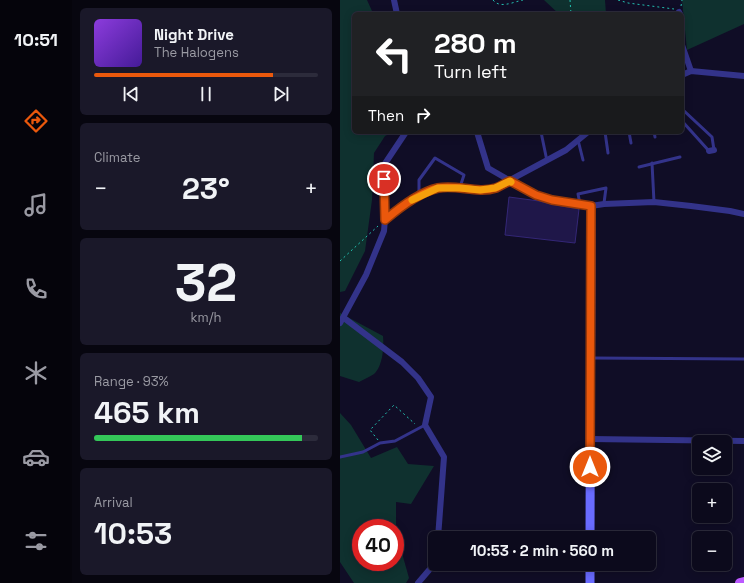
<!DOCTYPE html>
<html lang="en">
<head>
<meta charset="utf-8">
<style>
	body { margin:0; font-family:"Space Grotesk",sans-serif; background:#1a1829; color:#f1f3f6; height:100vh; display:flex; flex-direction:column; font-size:15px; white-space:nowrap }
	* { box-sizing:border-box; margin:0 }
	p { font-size:13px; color:#9a9aa3 }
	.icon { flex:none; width:22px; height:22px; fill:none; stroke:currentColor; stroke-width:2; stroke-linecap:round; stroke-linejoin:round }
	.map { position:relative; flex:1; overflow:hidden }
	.side { display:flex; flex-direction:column; gap:8px; padding:8px; background:#07060f; width:268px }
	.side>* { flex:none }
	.banner { position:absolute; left:12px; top:12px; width:332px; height:122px; border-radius:6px; box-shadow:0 2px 10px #0003,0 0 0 1px #2c2b3b; background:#202124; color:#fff; overflow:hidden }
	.tools { position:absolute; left:352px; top:435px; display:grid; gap:8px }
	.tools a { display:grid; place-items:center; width:40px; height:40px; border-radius:6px; background:#0c0a1c; box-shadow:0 2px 10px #0003,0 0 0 1px #2c2b3b; font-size:20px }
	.speed { position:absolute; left:12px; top:519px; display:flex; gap:8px; font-size:20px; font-weight:700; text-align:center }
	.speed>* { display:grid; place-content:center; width:52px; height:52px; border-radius:50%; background:#0c0a1c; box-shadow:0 2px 10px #0003,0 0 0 1px #2c2b3b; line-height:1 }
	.speed .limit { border:6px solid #d22; background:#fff; color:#111 }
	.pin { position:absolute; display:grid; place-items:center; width:34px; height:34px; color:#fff; margin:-17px; border:2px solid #fff; border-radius:50%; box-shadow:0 1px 4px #0007 }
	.me { position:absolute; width:44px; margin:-22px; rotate:0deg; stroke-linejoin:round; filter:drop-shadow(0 0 3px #0008) }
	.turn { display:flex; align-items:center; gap:14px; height:84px; padding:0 16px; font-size:18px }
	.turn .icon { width:52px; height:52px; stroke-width:2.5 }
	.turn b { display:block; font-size:28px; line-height:34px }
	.then { display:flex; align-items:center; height:38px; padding:0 16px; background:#0003; gap:8px; font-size:15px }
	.big { font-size:30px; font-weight:700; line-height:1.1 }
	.side .widget { flex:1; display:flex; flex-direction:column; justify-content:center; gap:6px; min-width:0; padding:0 14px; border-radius:6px; background:#1a1829 }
	.side .dial { align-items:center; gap:0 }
	.dial b { font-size:52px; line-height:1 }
	.song { display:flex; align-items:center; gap:12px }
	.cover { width:48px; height:48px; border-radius:6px; background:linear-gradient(135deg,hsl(270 70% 55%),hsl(260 70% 35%)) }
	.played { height:4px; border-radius:2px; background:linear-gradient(90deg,#ea580c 80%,#2c2b3b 80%) }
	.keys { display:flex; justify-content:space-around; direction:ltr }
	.heat { display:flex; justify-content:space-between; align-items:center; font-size:22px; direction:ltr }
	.charge { height:6px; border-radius:3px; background:linear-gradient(90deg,#34c759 93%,#2c2b3b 0) }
	.trip { position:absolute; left:88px; top:531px; width:228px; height:40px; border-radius:6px; background:#0c0a1c; box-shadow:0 2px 10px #0003,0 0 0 1px #2c2b3b; font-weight:700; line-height:40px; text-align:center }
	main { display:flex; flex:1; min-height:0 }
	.tab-bar { display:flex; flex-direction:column; width:72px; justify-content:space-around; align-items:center; background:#05040b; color:#9a9aa3 }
	.tab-bar .icon { width:28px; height:28px }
	.tab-bar .active { color:#ea580c }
	.tab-bar b { font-size:18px; color:#f1f3f6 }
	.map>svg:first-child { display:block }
	.green { fill:#0f312f; fill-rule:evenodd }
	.building { fill:#1f1749; stroke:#342777 }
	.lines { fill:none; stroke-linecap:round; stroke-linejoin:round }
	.path { stroke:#23c2b2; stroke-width:1; stroke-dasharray:2 3; stroke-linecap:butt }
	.lane { stroke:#33338a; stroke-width:3 }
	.street { stroke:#33338a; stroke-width:6 }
	.secondary { stroke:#696bff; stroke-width:9 }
	.primary { stroke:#bb59ff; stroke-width:10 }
	.route-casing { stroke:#983908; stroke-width:10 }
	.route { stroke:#ea580c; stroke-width:7 }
	.slow { stroke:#f59e0b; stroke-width:7 }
</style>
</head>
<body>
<main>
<nav class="tab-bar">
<b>10:51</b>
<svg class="icon active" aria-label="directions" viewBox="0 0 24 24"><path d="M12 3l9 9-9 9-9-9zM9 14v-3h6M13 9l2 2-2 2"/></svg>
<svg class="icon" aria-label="music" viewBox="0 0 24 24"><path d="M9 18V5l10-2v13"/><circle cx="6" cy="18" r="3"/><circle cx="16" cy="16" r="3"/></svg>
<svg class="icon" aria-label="phone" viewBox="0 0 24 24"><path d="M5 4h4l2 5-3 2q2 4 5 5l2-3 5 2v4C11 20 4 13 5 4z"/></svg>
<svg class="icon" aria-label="climate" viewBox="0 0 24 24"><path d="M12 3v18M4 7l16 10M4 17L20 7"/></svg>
<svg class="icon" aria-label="car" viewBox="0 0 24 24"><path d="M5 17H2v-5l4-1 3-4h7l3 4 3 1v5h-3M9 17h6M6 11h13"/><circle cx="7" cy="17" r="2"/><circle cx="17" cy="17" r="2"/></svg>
<svg class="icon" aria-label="filters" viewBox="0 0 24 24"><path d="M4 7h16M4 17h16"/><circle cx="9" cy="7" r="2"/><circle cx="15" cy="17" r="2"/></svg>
</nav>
<section class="side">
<div class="widget">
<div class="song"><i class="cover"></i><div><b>Night Drive</b><p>The Halogens</p></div></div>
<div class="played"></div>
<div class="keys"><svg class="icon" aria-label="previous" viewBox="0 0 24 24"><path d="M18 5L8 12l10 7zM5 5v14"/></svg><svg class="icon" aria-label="pause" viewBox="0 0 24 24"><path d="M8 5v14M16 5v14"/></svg><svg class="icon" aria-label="next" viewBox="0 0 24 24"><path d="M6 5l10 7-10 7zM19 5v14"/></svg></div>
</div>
<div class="widget"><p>Climate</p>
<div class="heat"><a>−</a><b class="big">23°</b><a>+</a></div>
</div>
<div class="widget dial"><b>32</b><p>km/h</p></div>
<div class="widget"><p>Range · 93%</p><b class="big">465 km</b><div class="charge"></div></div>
<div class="widget"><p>Arrival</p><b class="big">10:53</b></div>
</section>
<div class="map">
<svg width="404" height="583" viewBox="0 0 404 583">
	<rect width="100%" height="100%" fill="#100d26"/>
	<g class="green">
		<path d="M 0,0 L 27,0 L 32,11 L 35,14 L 14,14 L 14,132 L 53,132 L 45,136 L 34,153 L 32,200 L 25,251 L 5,291 L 0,292 Z"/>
		<path d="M 204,0 L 265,0 L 266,14 L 219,14 Z"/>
		<path d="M 342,0 L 404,0 L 404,24 L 347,50 Z"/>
		<path d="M 0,313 L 43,336 C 44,347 43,366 34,374 C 30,377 24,379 19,382 L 0,376 Z"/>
		<path d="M 0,413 L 11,425 L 31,458 L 57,447 L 68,464 L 94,466 L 71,504 L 56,502 L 56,532 L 69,578 L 66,583 L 14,583 L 0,562 ZM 21,528 L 55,528 L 55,562 L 21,562 Z"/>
	</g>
	<path class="building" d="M 169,197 L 199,201 L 211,204 L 239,209 L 235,243 L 165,235 Z"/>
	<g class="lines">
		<g class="path">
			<path d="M 153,0 C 160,9 173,2 183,0"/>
			<path d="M 230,0 L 231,14"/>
			<path d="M 278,0 L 288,3 L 334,9"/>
			<path d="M 341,6 L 342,0"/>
			<path d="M 0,261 L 38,226"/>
			<path d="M 38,440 L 30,430 L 54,405 L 75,424"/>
		</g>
		<g class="lane">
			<path d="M 342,109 L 372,137 L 374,150"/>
			<path d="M 342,121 L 369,151"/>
			<path d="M 201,132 L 207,161"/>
			<path d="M 265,132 L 268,153"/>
			<path d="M 289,132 L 291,143"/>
			<path d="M 314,132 L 315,137"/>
			<path d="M 238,140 L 243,160"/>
			<path d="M 312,163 L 314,202"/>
			<path d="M 299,167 L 340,157"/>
			<path d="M 79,196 L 79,180 L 95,158 L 124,175 L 120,187"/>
			<path d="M 240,204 L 238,194 L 266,188 L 264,203"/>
			<path d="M 252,358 L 404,359"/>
			<path d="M 0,457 L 23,452 L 40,443 L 55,441 L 85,425"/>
		</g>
		<g class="street">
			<path d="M 54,0 L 57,14"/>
			<path d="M 339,12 L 340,14"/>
			<path d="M 342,45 L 351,71"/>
			<path d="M 342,75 L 351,71 L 404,76"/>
			<path d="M 137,132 L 148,168 L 195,195 L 212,200 L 251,206 L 264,204 L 314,202 L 351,206 L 390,211 L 404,214"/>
			<path d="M 369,151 L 374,150"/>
			<path d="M 45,219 L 60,208 L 79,196 L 97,188 L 120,188 L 140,190 L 155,188 L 226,150 L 248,132"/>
			<path d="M 4,318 L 62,362 L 78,378 L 91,397 L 85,425 L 104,457 L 98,538"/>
			<path d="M 0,323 L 26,275 L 44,231 L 45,219 L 44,165 L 66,132"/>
			<path d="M 250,439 L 404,441"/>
			<path d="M 78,583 L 90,569 L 95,558"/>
		</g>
		<g class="secondary">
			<path d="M 250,538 L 251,206"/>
			<path d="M 250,583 L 250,564"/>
		</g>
		<path class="primary" d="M 400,583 L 404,582"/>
	</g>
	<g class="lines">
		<g class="route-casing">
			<path id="route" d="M 44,179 L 45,220 C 59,208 80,192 98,188 C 117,184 137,194 156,188 C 161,186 165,183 170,181 L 196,195 L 212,200 L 251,206 L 250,467"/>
		</g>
		<use href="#route" class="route"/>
		<path class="slow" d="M 72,200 L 98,188 L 120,188 L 140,190 L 155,188 L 170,181 L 171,182"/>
	</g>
</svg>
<div class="tools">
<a><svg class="icon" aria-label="layers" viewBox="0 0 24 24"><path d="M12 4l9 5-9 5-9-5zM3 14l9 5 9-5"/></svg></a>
<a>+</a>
<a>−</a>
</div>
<div class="speed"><div class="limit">40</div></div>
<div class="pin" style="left:44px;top:179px;background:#d93025"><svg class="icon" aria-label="arrive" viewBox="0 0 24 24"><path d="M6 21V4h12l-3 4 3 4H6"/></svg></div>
<svg class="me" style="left:250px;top:467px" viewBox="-20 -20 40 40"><circle r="17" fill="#ea580c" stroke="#fff" stroke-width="3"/><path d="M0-11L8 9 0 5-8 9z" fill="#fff"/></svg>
<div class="trip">10:53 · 2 min · 560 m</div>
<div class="banner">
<div class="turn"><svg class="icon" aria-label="left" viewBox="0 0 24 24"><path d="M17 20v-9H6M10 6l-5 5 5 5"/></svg><div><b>280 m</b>Turn left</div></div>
<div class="then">Then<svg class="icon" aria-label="right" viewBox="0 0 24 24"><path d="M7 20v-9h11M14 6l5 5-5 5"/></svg></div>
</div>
</div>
</main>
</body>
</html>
